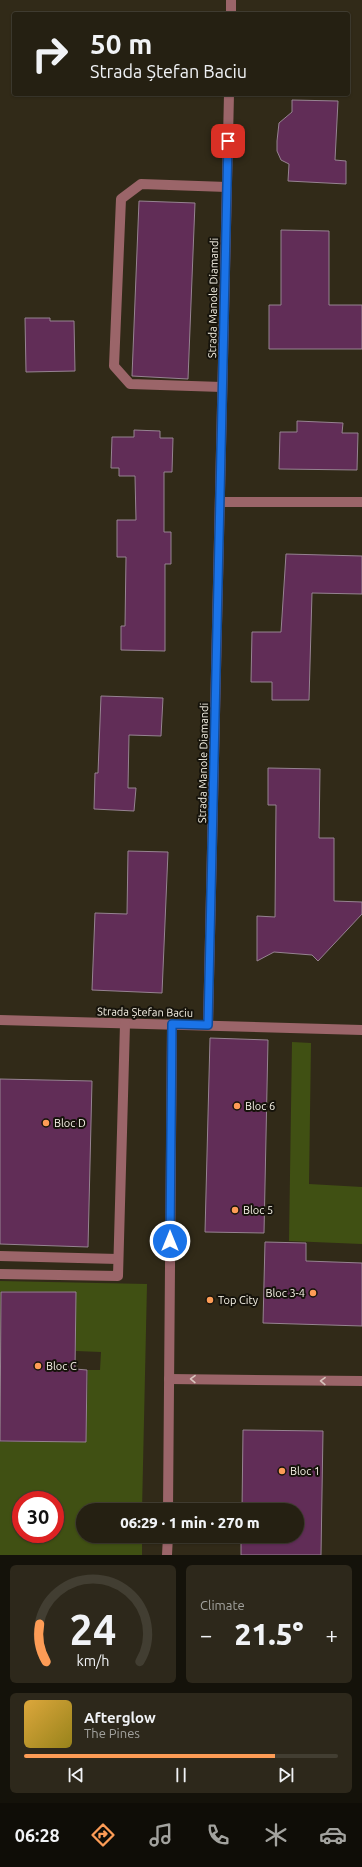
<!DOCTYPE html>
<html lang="en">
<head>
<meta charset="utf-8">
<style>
	body { margin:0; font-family:Ubuntu,sans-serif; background:#2d281b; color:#f1f3f6; height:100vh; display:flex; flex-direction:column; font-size:15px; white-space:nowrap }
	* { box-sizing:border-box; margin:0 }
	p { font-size:13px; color:#a3a39f }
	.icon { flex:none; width:22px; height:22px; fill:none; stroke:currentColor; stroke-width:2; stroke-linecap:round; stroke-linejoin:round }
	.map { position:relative; height:1555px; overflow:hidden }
	.details { display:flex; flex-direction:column; gap:10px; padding:10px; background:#14120a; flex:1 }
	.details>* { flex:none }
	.banner { position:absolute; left:12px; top:12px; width:338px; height:84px; border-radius:4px; box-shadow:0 1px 3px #0004,0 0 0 1px #423e32; background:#252012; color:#f1f3f6; overflow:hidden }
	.speed { position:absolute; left:12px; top:1491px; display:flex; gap:8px; font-size:20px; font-weight:700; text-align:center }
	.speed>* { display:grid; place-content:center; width:52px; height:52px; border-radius:50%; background:#252012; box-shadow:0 1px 3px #0004,0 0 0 1px #423e32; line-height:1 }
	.speed .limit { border:6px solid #d22; background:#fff; color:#111 }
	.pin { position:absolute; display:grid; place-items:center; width:34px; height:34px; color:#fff; margin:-17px; border-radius:8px; box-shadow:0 2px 6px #0006 }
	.me { position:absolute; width:44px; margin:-22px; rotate:0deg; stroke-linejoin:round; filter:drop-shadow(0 0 3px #0008) }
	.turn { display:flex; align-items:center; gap:14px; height:84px; padding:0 12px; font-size:18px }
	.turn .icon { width:52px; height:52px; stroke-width:2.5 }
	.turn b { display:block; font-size:28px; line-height:34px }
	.big { font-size:30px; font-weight:800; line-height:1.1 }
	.details .widget { flex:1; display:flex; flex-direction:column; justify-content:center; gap:6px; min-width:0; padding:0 14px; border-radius:6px; background:#2d281b }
	.details .dial { align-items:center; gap:0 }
	.dial svg { height:104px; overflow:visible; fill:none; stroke:#423e32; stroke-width:7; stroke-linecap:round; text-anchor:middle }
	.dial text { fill:#f1f3f6; stroke:none }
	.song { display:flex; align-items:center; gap:12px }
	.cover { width:48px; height:48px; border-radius:6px; background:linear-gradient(135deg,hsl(40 70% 55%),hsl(50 70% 35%)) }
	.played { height:4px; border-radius:2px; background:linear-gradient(90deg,#fd9c56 80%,#423e32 80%) }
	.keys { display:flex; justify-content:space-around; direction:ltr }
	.heat { display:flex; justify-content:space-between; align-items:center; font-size:22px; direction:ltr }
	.details .tiles { flex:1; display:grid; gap:10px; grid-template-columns:1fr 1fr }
	.widget:last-child { grid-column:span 2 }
	.trip { position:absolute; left:76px; top:1503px; width:228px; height:40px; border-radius:20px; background:#252012; box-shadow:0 1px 3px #0004,0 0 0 1px #423e32; font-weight:800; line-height:40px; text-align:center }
	.tabs { display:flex; height:64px; justify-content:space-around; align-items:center; background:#0f0d07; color:#a3a39f }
	.tabs .icon { width:28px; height:28px }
	.tabs .on { color:#fd9c56 }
	.tabs b { font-size:18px; color:#f1f3f6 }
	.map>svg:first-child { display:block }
	.green { fill:#405013; fill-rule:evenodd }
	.building { fill:#612d57; stroke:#968391 }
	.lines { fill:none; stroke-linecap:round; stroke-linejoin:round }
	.minor { stroke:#9b6569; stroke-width:10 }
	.oneway { stroke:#d8c3bc }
	.route-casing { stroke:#114b97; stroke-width:10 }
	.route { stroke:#1a73e8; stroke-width:7 }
	.poi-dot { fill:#fd9c56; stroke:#16130b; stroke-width:1.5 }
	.labels { text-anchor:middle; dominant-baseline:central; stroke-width:4; stroke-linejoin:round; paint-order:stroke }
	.street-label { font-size:11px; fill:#f9f5e9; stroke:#16130b }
	.poi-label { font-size:11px; fill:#f9f5e9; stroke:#16130b; text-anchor:start }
</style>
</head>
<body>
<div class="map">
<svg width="362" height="1555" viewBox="0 0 362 1555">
	<rect width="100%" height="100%" fill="#312a18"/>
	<g class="green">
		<path d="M 292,1042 L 311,1043 L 309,1184 L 362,1187 L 362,1244 L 289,1241 Z"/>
		<path d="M 0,1281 L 147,1284 L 142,1510 L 83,1510 L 83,1536 L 142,1536 L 142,1555 L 0,1555 L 0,1442 L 86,1442 L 88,1370 L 100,1370 L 101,1352 L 76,1351 L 76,1292 L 1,1291 L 0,1353 ZM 21,1500 L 55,1500 L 55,1534 L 21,1534 Z"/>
	</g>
	<g class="building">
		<path d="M 292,100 L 338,101 L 335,160 L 346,161 L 346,184 L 288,181 L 289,164 L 281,160 L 277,151 L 277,141 L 279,123 L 292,112 Z"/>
		<path d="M 139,201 L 195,203 L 188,379 L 132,376 Z"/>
		<path d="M 281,230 L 329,231 L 329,305 L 362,305 L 362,349 L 269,349 L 269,305 L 281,305 Z"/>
		<path d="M 25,318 L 50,318 L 50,321 L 74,321 L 75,371 L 26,372 Z"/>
		<path d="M 297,421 L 343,423 L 342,433 L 358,433 L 357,470 L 279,469 L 280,432 L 297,432 Z"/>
		<path d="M 134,430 L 160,431 L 160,438 L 173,438 L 172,472 L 164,472 L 164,532 L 171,532 L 171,564 L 165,564 L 165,651 L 121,650 L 121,626 L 125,626 L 126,557 L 117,557 L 117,520 L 136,520 L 135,476 L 119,476 L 119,468 L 111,468 L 112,437 L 134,437 Z"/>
		<path d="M 286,554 L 362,556 L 362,594 L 312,593 L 309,700 L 272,700 L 272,682 L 251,682 L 252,632 L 281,632 Z"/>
		<path d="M 101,696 L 163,698 L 161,736 L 129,735 L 128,788 L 136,788 L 134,811 L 94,809 L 95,773 L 98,773 Z"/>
		<path d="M 268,768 L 320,769 L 319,838 L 334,838 L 334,901 L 362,902 L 362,914 L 318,961 L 312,955 L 274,952 L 257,961 L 257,916 L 275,917 L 276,805 L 268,805 Z"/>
		<path d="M 128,851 L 168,852 L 162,993 L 92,990 L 95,913 L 127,914 Z"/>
		<path d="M 210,1038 L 268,1040 L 264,1233 L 205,1232 Z"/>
		<path d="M 0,1079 L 92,1081 L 88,1247 L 0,1244 Z"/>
		<path d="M 265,1242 L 306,1243 L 306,1261 L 362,1263 L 362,1326 L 263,1323 Z"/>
		<path d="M 1,1292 L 76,1292 L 75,1369 L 87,1370 L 86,1442 L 0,1441 Z"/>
		<path d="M 243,1430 L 323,1431 L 321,1555 L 241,1555 L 241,1536 L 297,1536 L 297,1510 L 242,1510 Z"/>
	</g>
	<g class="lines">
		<g class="minor">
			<path d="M 231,14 L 231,0"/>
			<path d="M 222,387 L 130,384 L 114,366 L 121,199 L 141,184 L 227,187"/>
			<path d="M 221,502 L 362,502"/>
			<path d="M 0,1020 L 362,1030"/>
			<path d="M 208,1025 L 229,94"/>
			<path d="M 0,1256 L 118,1259"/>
			<path d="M 0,1274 L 118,1276 L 125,1024"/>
			<path d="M 169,1379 L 362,1381"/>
			<path d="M 168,1510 L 172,1024"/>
			<path d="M 167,1555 L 168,1536"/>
		</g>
	</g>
	<defs><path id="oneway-chevron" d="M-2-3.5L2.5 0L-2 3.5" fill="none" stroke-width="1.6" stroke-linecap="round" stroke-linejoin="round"/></defs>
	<g class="oneway">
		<use href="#oneway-chevron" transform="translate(193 1379) rotate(-179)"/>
		<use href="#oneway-chevron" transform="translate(323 1381) rotate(-179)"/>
	</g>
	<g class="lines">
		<g class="route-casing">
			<path id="route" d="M 170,1241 L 172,1024 L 208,1025 L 228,141"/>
		</g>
		<use href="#route" class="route"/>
	</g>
	<g class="poi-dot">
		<circle cx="237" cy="1106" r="4"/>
		<circle cx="46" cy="1123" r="4"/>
		<circle cx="235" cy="1210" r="4"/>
		<circle cx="313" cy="1293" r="4"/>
		<circle cx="210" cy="1300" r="4"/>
		<circle cx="38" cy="1366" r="4"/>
		<circle cx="282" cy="1471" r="4"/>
	</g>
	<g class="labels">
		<g class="street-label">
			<text transform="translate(213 298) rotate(-89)">Strada Manole Diamandi</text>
			<text transform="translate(203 763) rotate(-89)">Strada Manole Diamandi</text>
			<text transform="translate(145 1012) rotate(1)">Strada Ștefan Baciu</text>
		</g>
		<g class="poi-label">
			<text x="245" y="1106">Bloc 6</text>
			<text x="54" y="1123">Bloc D</text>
			<text x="243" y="1210">Bloc 5</text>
			<text x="305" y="1293" text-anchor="end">Bloc 3-4</text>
			<text x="218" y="1300">Top City</text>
			<text x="46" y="1366">Bloc C</text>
			<text x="290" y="1471">Bloc 1</text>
		</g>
	</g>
</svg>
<div class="speed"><div class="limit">30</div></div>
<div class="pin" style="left:228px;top:141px;background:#d93025"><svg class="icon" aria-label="arrive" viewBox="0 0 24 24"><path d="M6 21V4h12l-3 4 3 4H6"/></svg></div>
<svg class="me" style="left:170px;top:1241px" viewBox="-20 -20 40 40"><circle r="17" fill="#1a73e8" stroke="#fff" stroke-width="3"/><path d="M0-11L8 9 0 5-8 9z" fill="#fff"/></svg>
<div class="trip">06:29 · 1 min · 270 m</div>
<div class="banner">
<div class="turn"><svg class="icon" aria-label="right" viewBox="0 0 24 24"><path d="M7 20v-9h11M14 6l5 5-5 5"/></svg><div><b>50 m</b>Strada Ștefan Baciu</div></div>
</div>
</div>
<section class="details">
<div class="tiles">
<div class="widget dial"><svg viewBox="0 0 100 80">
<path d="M14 69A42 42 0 1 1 86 69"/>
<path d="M14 69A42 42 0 0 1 9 40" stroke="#fd9c56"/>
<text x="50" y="56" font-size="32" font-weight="700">24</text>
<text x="50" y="72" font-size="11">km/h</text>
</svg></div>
<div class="widget"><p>Climate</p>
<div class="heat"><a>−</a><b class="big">21.5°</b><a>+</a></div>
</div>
<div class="widget">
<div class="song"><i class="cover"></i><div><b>Afterglow</b><p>The Pines</p></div></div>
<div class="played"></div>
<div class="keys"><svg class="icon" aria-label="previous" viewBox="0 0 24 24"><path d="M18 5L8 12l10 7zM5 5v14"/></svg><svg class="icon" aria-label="pause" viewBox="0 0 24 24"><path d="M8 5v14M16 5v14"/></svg><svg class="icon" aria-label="next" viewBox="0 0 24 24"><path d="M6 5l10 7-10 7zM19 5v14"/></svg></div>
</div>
</div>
</section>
<nav class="tabs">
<b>06:28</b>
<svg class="icon on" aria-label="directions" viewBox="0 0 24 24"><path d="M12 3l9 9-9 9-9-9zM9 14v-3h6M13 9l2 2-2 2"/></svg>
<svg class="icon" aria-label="music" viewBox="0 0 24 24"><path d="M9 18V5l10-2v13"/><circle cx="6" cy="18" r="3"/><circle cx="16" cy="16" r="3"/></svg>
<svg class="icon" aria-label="phone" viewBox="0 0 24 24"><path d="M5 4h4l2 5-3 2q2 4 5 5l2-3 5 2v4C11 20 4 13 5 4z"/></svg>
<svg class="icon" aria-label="climate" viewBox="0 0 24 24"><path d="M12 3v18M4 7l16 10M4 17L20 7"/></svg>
<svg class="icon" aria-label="car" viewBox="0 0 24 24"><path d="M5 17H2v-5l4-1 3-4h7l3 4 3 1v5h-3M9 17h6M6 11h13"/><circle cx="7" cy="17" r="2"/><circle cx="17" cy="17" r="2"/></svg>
</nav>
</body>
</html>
